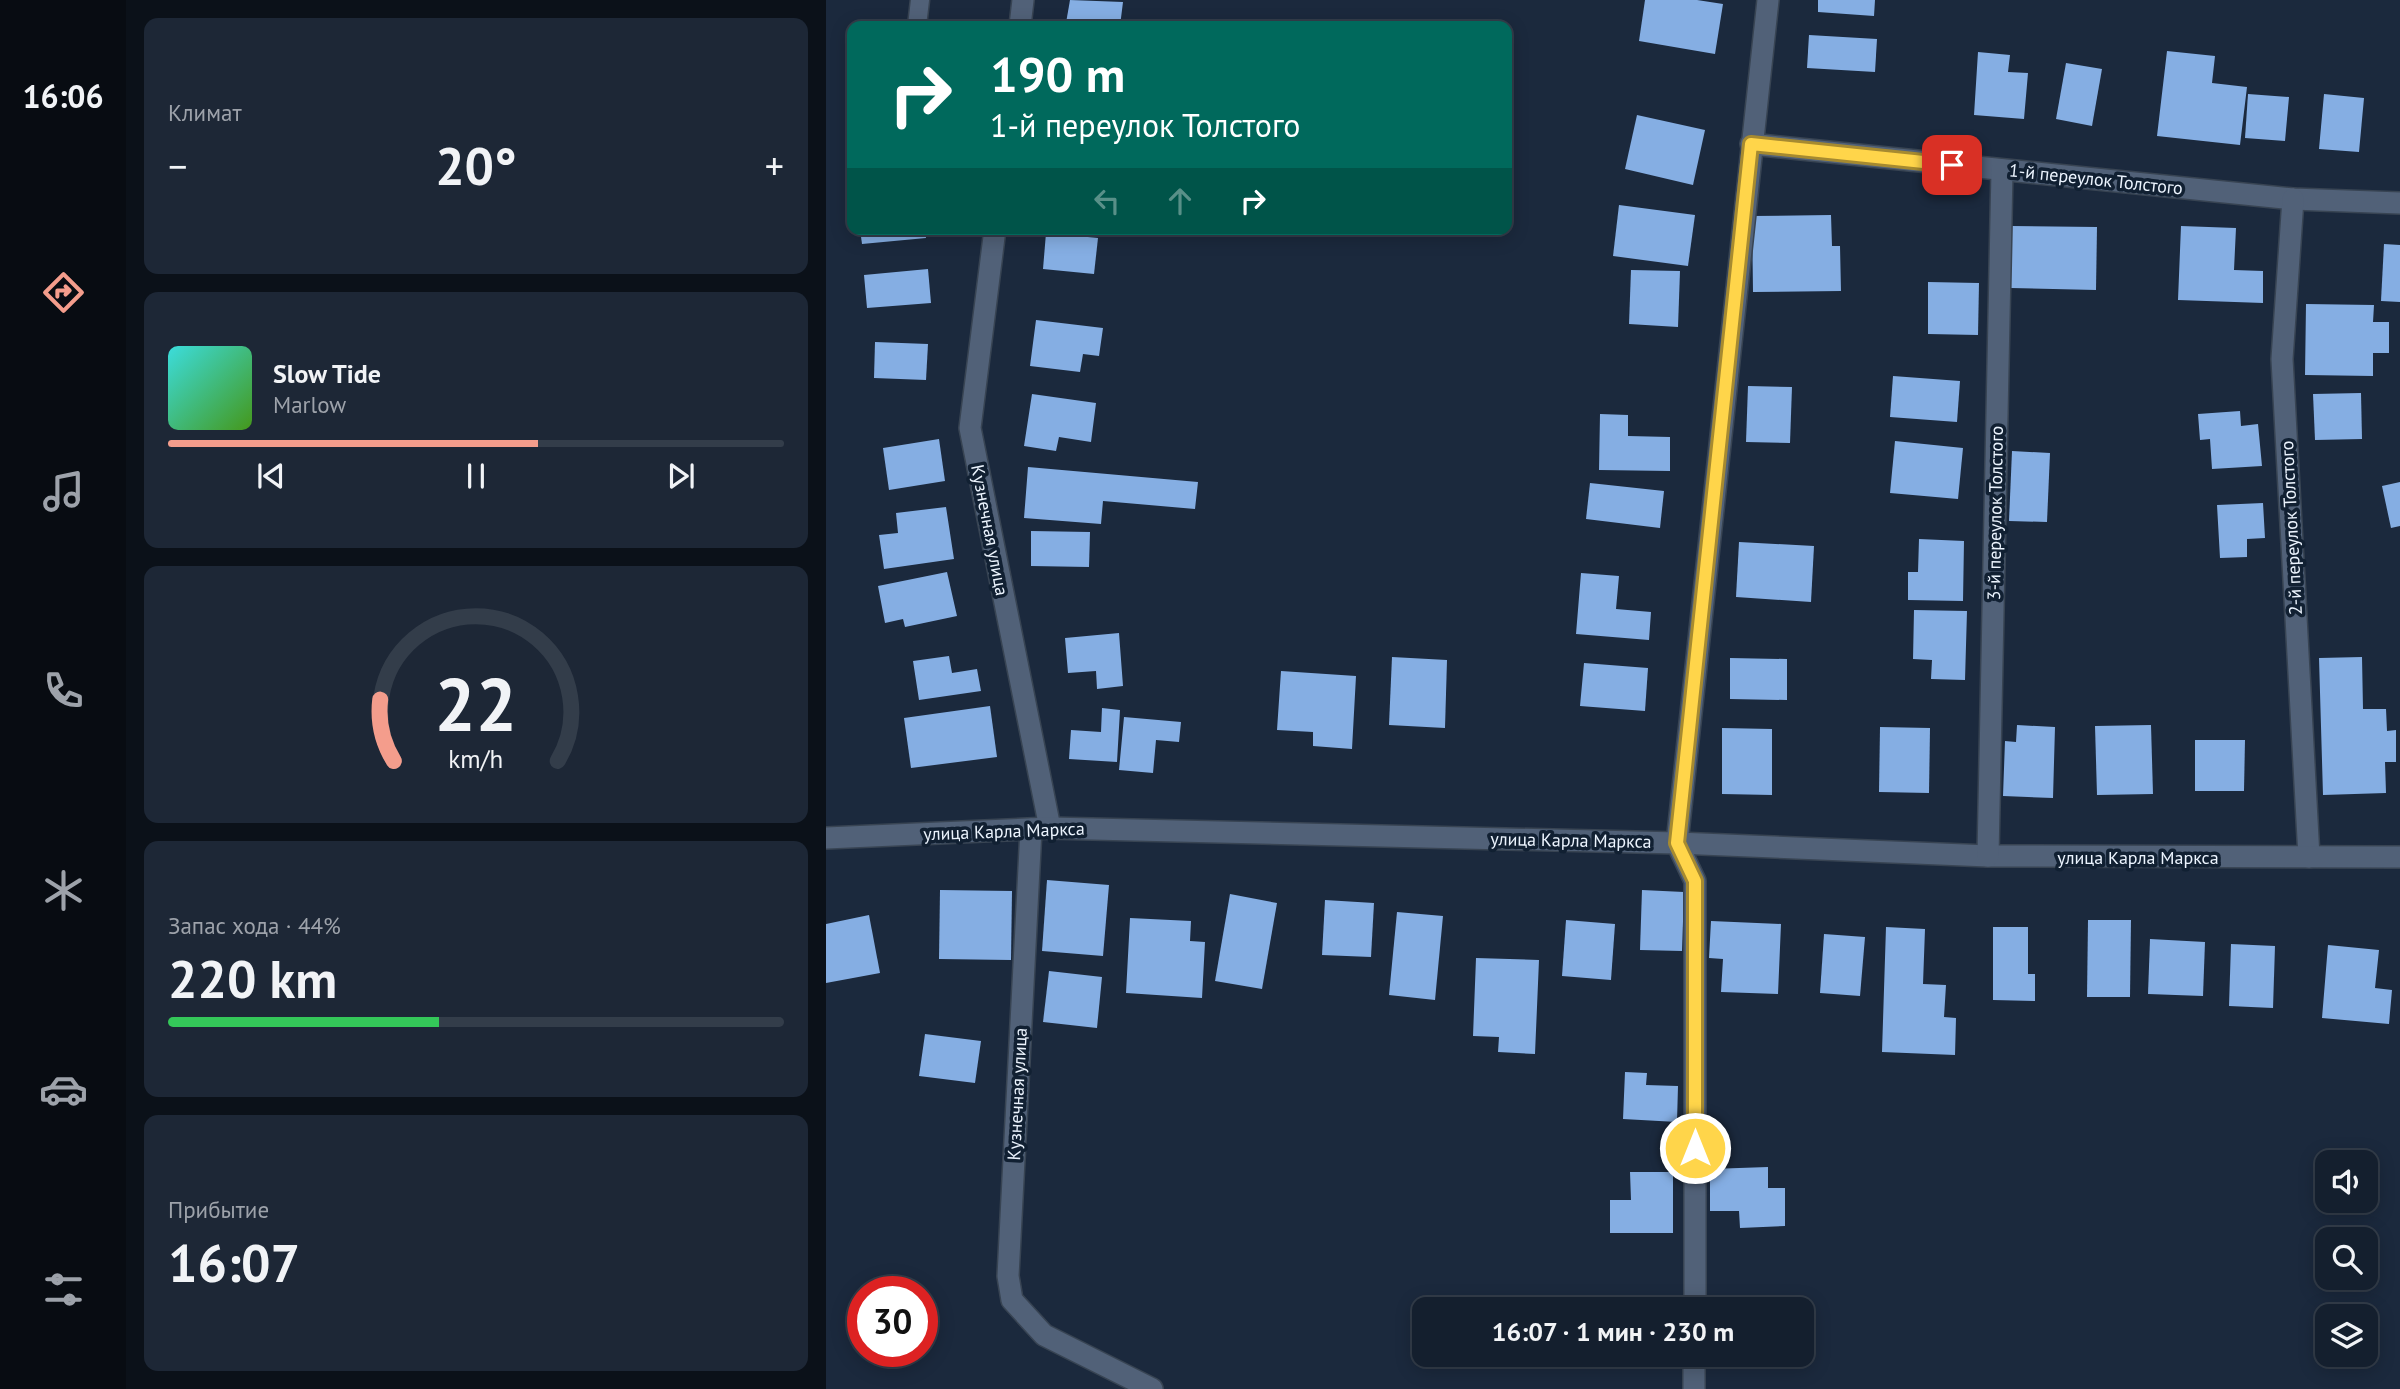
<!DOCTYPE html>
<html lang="ru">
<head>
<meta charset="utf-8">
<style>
	body { margin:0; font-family:"PT Sans",sans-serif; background:#1d2736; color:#f1f3f6; height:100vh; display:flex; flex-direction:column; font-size:26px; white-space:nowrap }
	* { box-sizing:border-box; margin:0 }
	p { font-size:23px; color:#9da2aa }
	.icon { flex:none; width:38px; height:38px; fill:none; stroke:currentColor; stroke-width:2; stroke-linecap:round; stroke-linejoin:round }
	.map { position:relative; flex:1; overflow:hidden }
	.panel { display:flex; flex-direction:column; gap:18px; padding:18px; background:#0b1119; width:700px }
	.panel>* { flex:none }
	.banner { position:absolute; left:21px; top:21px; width:665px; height:214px; border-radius:14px; box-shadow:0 4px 18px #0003,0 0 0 2px #333d4a; background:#00695c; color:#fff; overflow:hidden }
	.buttons { position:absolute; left:1489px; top:1150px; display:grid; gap:14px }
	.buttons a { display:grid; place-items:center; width:63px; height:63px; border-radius:14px; background:#141f2e; box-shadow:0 4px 18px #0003,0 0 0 2px #333d4a; font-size:35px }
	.speed { position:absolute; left:21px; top:1276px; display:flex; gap:14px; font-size:35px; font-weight:700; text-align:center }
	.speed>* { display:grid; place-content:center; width:91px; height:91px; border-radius:50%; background:#141f2e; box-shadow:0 4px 18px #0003,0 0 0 2px #333d4a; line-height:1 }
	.speed .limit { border:10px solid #d22; background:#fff; color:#111 }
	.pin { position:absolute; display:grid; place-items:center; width:60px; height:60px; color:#fff; margin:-30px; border-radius:14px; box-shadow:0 4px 10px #0006 }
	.me { position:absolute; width:77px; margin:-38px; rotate:0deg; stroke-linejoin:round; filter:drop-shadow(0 0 5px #0008) }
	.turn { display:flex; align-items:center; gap:24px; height:147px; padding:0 28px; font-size:32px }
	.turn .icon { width:91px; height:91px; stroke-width:2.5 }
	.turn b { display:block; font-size:49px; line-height:60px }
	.lanes { display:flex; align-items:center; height:66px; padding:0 28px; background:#0003; justify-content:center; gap:35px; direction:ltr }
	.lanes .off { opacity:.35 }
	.big { font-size:52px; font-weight:700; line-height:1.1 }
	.panel .card { flex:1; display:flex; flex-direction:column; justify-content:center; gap:10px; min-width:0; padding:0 24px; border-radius:14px; background:#1d2736 }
	.panel .dial { align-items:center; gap:0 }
	.dial svg { height:182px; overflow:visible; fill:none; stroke:#333d4a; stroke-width:7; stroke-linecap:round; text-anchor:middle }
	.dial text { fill:#f1f3f6; stroke:none }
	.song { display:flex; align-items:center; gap:21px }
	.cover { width:84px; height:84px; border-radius:10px; background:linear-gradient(135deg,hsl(180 70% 55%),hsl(100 70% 35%)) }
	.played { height:7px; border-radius:4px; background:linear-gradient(90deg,#f49d8c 60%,#333d4a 60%) }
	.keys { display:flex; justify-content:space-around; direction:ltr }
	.heat { display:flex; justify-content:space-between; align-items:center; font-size:38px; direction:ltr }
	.charge { height:10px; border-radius:5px; background:linear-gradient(90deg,#34c759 44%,#333d4a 0) }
	.trip { position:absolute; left:586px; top:1297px; width:402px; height:70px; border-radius:14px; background:#141f2e; box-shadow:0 4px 18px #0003,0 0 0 2px #333d4a; font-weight:700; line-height:70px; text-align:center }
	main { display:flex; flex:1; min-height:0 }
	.tab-bar { display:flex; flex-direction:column; width:126px; justify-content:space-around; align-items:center; background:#080c12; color:#9da2aa }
	.tab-bar .icon { width:49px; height:49px }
	.tab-bar .selected { color:#f49d8c }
	.tab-bar b { font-size:32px; color:#f1f3f6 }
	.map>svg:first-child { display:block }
	.building { fill:#85aee3 }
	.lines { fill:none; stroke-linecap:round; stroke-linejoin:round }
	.lane-casing { stroke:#384453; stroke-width:21 }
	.street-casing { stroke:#384453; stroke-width:24 }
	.lane { stroke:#516178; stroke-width:18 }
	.street { stroke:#516178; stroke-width:21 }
	.route-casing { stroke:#a68a30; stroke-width:18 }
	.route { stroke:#ffd54a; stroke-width:12 }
	.labels { text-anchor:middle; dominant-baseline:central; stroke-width:7; stroke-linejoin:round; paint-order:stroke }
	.street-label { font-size:18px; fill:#ecf4fe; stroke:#112032 }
</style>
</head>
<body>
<main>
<nav class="tab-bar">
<b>16:06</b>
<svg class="icon selected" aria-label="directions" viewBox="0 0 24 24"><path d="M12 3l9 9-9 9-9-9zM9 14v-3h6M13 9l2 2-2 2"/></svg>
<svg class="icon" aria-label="music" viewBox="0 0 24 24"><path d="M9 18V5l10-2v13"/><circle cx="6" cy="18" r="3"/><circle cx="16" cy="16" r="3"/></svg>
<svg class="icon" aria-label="phone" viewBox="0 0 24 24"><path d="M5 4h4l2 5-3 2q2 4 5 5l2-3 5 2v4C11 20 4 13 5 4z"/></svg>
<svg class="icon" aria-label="climate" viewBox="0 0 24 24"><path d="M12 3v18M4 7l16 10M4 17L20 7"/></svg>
<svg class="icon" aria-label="car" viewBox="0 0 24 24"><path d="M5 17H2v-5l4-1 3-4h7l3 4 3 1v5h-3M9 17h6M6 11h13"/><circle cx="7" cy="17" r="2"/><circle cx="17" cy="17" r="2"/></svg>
<svg class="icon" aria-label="filters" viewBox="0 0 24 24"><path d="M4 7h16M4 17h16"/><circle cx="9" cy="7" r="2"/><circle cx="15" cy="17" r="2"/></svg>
</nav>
<section class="panel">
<div class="card"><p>Климат</p>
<div class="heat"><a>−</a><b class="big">20°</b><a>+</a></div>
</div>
<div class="card">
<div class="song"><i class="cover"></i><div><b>Slow Tide</b><p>Marlow</p></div></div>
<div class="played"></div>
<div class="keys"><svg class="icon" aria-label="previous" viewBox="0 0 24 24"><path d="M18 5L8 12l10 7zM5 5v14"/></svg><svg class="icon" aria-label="pause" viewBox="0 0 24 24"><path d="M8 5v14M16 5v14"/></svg><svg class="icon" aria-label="next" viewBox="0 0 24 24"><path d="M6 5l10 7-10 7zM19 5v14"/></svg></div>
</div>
<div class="card dial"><svg viewBox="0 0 100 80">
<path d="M14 69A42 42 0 1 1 86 69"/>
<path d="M14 69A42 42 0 0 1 8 42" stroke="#f49d8c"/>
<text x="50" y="56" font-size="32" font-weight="700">22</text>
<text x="50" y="72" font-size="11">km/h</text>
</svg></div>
<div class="card"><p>Запас хода · 44%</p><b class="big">220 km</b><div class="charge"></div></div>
<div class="card"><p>Прибытие</p><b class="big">16:07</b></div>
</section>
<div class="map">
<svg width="1574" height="1389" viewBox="0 0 1574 1389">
	<rect width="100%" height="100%" fill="#1b293d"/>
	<g class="building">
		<path d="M 244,0 L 297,2 L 294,26 L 261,26 L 240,23 Z"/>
		<path d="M 819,0 L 871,0 L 897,4 L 889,54 L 813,41 Z"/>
		<path d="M 992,0 L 1049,0 L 1048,16 L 992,12 Z"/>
		<path d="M 983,35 L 1051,39 L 1049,72 L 981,68 Z"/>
		<path d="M 1341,51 L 1389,56 L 1386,83 L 1421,87 L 1414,145 L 1331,136 Z"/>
		<path d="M 1152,52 L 1184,55 L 1182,72 L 1202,73 L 1198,119 L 1148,115 Z"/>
		<path d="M 1240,63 L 1276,69 L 1266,126 L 1230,119 Z"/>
		<path d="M 1422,94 L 1463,97 L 1459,141 L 1419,138 Z"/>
		<path d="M 1498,94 L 1538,98 L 1533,152 L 1493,149 Z"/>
		<path d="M 811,115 L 879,130 L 867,185 L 799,169 Z"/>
		<path d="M 793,205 L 869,215 L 862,266 L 787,256 Z"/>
		<path d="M 1005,215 L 1006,246 L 1014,246 L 1015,291 L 927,292 L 926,216 Z"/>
		<path d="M 1185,226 L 1271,227 L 1270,290 L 1185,288 Z"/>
		<path d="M 1355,226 L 1410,228 L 1408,270 L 1437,271 L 1437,303 L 1352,300 Z"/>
		<path d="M 34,229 L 99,229 L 100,238 L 36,244 Z"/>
		<path d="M 220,233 L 272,238 L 268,274 L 217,269 Z"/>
		<path d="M 1558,244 L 1574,245 L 1574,302 L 1555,301 Z"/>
		<path d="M 102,269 L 105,303 L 41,308 L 38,275 Z"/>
		<path d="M 805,270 L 854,271 L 852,327 L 803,324 Z"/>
		<path d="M 1102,282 L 1153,283 L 1152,335 L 1102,334 Z"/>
		<path d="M 1480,304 L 1548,305 L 1547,322 L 1563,322 L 1563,353 L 1547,353 L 1547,376 L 1479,375 Z"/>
		<path d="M 210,320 L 277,328 L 273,356 L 257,354 L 254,372 L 204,366 Z"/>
		<path d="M 49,342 L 102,344 L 100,380 L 48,378 Z"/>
		<path d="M 1067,376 L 1134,381 L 1131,422 L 1064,417 Z"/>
		<path d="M 922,386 L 966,387 L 964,443 L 920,442 Z"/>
		<path d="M 1535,393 L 1536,439 L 1489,440 L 1487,394 Z"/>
		<path d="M 206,394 L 270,403 L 265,442 L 233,437 L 230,451 L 198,446 Z"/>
		<path d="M 1414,411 L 1415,426 L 1432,424 L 1436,466 L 1386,469 L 1384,439 L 1374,440 L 1372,414 Z"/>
		<path d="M 774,414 L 802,415 L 802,436 L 844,437 L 844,471 L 773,470 Z"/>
		<path d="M 113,439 L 119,481 L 63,490 L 57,448 Z"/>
		<path d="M 1069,441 L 1137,448 L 1132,499 L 1064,493 Z"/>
		<path d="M 1186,451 L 1224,453 L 1221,522 L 1183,521 Z"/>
		<path d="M 202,467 L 372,482 L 369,509 L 277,501 L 275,524 L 198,518 Z"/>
		<path d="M 1574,482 L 1574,526 L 1565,528 L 1556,486 Z"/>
		<path d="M 764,483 L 838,491 L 834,528 L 760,519 Z"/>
		<path d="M 1437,503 L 1439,538 L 1421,539 L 1421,557 L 1394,558 L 1391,505 Z"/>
		<path d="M 120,507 L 128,559 L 58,569 L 53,535 L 72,533 L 70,513 Z"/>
		<path d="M 205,531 L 264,532 L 263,567 L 205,566 Z"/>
		<path d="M 1093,539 L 1138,541 L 1137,601 L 1082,600 L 1082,572 L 1092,572 Z"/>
		<path d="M 913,542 L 988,546 L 985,602 L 910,597 Z"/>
		<path d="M 121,572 L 131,616 L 79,627 L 77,619 L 59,623 L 52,586 Z"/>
		<path d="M 755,573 L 793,576 L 790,609 L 825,612 L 823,640 L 750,634 Z"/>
		<path d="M 1088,610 L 1141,611 L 1139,680 L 1105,679 L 1106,660 L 1087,659 Z"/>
		<path d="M 293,633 L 297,686 L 271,689 L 270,671 L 242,673 L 239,638 Z"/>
		<path d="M 123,656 L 126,673 L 151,669 L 155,691 L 93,700 L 87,661 Z"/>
		<path d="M 566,657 L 621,660 L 619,728 L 563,725 Z"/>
		<path d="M 1536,657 L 1537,709 L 1560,709 L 1561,731 L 1570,730 L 1570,762 L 1559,762 L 1560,793 L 1497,795 L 1493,658 Z"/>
		<path d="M 904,658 L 961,659 L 961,700 L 904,699 Z"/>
		<path d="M 758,663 L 822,668 L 819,711 L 754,706 Z"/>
		<path d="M 455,671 L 530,676 L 526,749 L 487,746 L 487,732 L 451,730 Z"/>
		<path d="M 164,706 L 171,757 L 85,768 L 78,718 Z"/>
		<path d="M 276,708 L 294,710 L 291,762 L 243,759 L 245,730 L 275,732 Z"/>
		<path d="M 298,717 L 355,722 L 353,742 L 330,740 L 327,773 L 293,770 Z"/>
		<path d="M 1191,725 L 1229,727 L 1227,798 L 1177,796 L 1179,741 L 1190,742 Z"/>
		<path d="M 1325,725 L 1327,794 L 1271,795 L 1269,726 Z"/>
		<path d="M 1054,727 L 1104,728 L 1103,793 L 1053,792 Z"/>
		<path d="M 896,728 L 946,729 L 946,795 L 896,794 Z"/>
		<path d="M 1369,740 L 1419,740 L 1418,791 L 1369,791 Z"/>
		<path d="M 221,880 L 283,885 L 277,956 L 216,951 Z"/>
		<path d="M 114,890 L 186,891 L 185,960 L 113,959 Z"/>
		<path d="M 816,890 L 858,892 L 856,951 L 814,950 Z"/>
		<path d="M 404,894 L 451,903 L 436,989 L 389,981 Z"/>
		<path d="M 499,900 L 548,903 L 545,957 L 496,955 Z"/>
		<path d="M 571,912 L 617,916 L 609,1000 L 563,995 Z"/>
		<path d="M 43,915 L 54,973 L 0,983 L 0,924 Z"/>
		<path d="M 304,918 L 365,921 L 364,941 L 379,942 L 376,998 L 300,993 Z"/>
		<path d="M 740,920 L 789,924 L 785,980 L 736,976 Z"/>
		<path d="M 1262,920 L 1305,920 L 1304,997 L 1261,997 Z"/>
		<path d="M 885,921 L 955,924 L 952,994 L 895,992 L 897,959 L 883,958 Z"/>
		<path d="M 1060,927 L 1099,929 L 1097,984 L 1120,985 L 1118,1017 L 1130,1018 L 1129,1055 L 1056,1052 Z"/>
		<path d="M 1167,927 L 1202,927 L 1202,974 L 1209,974 L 1209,1001 L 1167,1000 Z"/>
		<path d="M 998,934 L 1039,937 L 1034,996 L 994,993 Z"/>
		<path d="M 1324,939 L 1379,942 L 1377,996 L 1322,994 Z"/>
		<path d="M 1405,944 L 1449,946 L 1447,1008 L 1403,1006 Z"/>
		<path d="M 1502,945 L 1553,950 L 1549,988 L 1566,990 L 1563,1024 L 1496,1018 Z"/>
		<path d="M 650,958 L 713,960 L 709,1054 L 672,1052 L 673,1037 L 647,1036 Z"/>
		<path d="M 223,971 L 276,977 L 271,1028 L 217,1022 Z"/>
		<path d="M 99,1034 L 155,1041 L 149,1083 L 93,1076 Z"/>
		<path d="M 799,1072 L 821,1073 L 820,1085 L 852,1086 L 851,1122 L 797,1119 Z"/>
		<path d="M 942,1167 L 942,1188 L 959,1188 L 959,1226 L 914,1228 L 913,1211 L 884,1211 L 884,1169 Z"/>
		<path d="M 804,1172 L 847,1172 L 847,1233 L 784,1233 L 784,1200 L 805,1200 Z"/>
	</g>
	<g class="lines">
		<g class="lane-casing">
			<path id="lane" d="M 91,26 L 94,0"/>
		</g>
		<g class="street-casing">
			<g id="street">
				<path d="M 194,26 L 197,0"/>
				<path d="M 925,144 L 1467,199 L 1574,203"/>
				<path d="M 1467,199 L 1456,359 L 1483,857"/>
				<path d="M 169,229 L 144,428 L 224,828"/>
				<path d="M 205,829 L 182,1276 L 186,1300 L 218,1335 L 326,1389"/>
				<path d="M 0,838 L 224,828 L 851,843 L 1162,856 L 1574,857"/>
				<path d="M 1162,856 L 1176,170"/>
				<path d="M 869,1309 L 869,881 L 851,843 L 942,0"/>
				<path d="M 868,1389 L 868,1354"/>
			</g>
		</g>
		<use href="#lane" class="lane"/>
		<use href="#street" class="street"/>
	</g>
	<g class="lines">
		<g class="route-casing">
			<path id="route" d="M 869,1148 L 869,881 L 851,843 L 925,144 L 1126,165"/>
		</g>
		<use href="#route" class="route"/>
	</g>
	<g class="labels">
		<g class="street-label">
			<text transform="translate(1270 179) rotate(6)">1-й переулок Толстого</text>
			<text transform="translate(1169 513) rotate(-89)">3-й переулок Толстого</text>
			<text transform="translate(1465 528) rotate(-93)">2-й переулок Толстого</text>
			<text transform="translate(164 530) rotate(79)">Кузнечная улица</text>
			<text transform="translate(178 831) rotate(-2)">улица Карла Маркса</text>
			<text transform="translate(745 840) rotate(1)">улица Карла Маркса</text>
			<text x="1312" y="857">улица Карла Маркса</text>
			<text transform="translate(191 1094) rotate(-87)">Кузнечная улица</text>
		</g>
	</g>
</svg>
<div class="buttons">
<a><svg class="icon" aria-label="sound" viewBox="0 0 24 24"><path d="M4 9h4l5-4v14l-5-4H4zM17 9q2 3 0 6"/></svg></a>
<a><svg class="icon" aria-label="search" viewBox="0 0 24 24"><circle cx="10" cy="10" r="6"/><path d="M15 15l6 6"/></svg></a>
<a><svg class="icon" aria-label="layers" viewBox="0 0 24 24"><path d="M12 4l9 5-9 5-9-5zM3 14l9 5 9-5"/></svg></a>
</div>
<div class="speed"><div class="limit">30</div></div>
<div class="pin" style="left:1126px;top:165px;background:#d93025"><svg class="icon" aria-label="arrive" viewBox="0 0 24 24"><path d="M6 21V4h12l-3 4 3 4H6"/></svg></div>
<svg class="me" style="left:869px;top:1148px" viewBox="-20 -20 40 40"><circle r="17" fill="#ffd54a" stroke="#fff" stroke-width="3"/><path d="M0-11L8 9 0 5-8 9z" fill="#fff"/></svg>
<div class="trip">16:07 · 1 мин · 230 m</div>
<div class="banner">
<div class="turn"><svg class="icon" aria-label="right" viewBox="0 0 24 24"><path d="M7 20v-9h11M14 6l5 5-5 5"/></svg><div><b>190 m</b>1-й переулок Толстого</div></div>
<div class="lanes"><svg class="icon off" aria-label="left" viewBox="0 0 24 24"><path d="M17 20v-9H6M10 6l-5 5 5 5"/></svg><svg class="icon off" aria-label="ahead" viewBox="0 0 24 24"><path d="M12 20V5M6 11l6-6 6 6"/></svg><svg class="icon" aria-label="right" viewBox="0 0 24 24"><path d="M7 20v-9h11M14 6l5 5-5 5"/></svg></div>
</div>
</div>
</main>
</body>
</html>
